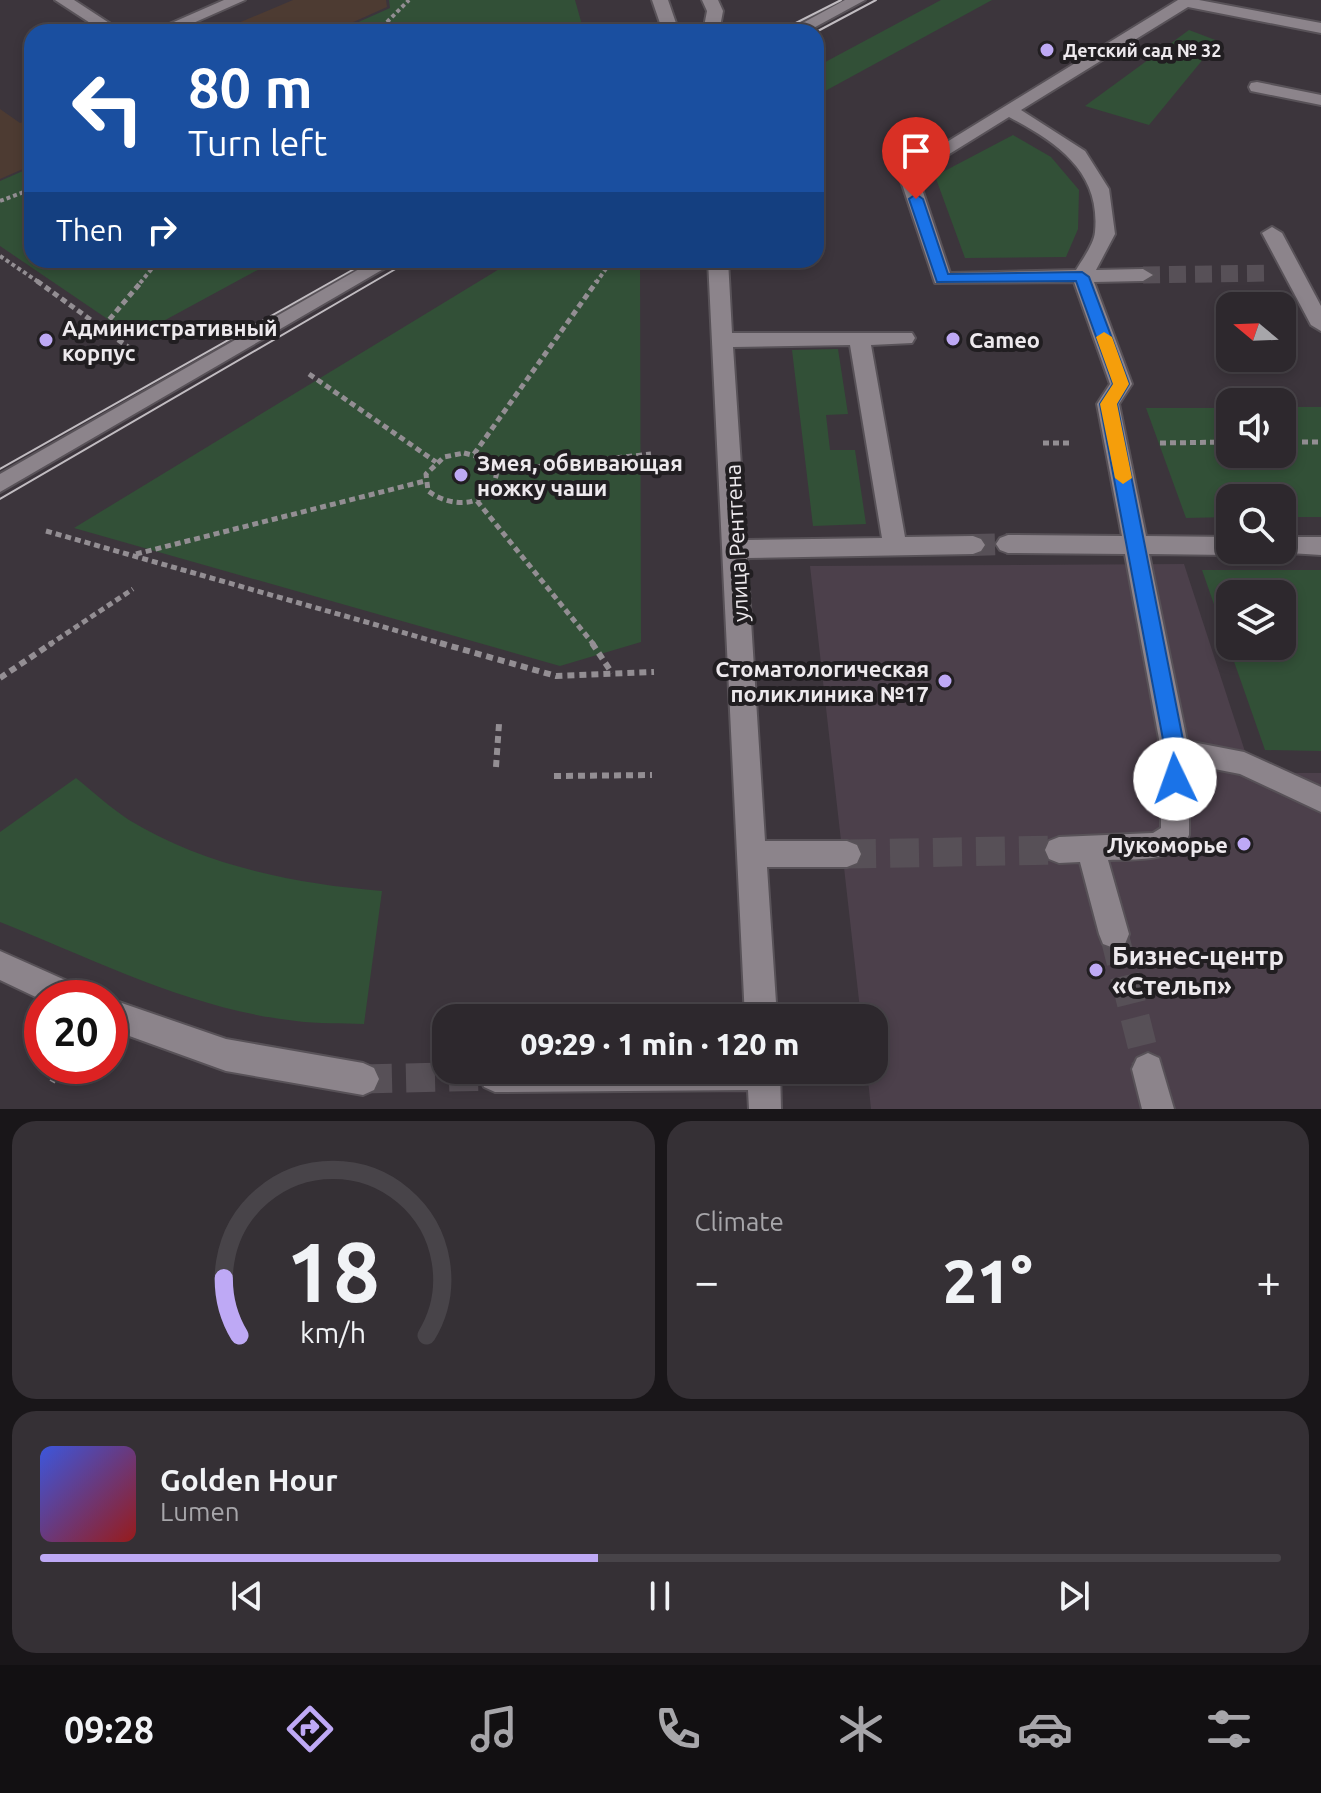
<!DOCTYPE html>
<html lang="en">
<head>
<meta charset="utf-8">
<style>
	body { margin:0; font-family:Ubuntu,sans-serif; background:#353035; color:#f1f3f6; height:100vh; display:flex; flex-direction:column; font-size:30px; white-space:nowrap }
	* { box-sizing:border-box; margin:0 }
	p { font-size:26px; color:#a7a6aa }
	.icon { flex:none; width:44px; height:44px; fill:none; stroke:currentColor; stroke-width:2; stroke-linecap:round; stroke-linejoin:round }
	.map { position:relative; height:1109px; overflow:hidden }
	.details { display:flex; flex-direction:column; gap:12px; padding:12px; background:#191619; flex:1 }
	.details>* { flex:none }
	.top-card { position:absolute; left:24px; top:24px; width:800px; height:244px; border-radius:24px; box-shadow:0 4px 12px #0003,0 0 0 2px #484449; background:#1a4fa0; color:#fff; overflow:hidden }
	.needle { width:52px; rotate:289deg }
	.controls { position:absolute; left:1216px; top:292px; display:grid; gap:16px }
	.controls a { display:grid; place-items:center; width:80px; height:80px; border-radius:16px; background:#2d282d; box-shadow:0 4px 12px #0003,0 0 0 2px #484449; font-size:40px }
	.speed { position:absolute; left:24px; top:980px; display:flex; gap:16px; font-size:40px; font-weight:700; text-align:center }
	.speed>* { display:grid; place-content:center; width:104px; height:104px; border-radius:50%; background:#2d282d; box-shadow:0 4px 12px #0003,0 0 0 2px #484449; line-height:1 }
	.speed .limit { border:12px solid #d22; background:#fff; color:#111 }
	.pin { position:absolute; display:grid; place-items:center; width:68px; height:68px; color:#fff; margin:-82px -34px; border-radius:50% 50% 50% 0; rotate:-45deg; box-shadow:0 0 8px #0007 }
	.pin .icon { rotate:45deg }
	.me { position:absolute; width:88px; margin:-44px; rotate:357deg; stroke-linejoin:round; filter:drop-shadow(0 0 6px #0008) }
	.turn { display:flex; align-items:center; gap:28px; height:168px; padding:0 32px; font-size:36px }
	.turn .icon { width:104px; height:104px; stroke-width:2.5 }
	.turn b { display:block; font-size:56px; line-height:68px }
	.then { display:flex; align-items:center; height:76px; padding:0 32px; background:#0003; gap:16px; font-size:30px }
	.big { font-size:60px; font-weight:800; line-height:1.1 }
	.details .tile { flex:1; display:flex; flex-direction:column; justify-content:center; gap:12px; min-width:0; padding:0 28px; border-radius:24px; background:#353035 }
	.details .dial { align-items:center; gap:0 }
	.dial svg { height:208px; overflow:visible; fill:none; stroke:#484449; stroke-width:7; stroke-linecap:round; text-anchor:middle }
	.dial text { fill:#f1f3f6; stroke:none }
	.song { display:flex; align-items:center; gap:24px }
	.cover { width:96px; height:96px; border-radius:12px; background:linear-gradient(135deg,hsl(230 70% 55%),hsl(0 70% 35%)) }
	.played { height:8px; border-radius:4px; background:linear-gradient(90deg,#bea9f5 45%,#484449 45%) }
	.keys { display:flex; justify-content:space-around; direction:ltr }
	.heat { display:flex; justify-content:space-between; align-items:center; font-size:44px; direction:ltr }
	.details .tiles { flex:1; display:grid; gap:12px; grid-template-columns:1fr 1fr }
	.tile:last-child { grid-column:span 2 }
	.trip { position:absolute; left:432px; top:1004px; width:456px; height:80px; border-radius:24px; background:#2d282d; box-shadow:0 4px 12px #0003,0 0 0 2px #484449; font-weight:800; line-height:80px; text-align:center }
	.dock { display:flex; height:128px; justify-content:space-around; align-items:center; background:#121012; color:#a7a6aa }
	.dock .icon { width:56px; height:56px }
	.dock .active { color:#bea9f5 }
	.dock b { font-size:36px; color:#f1f3f6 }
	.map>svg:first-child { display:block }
	.built { fill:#4c404b }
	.medical { fill:#4d3b32 }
	.green { fill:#325037; fill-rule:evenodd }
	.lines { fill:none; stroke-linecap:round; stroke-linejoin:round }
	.minor-tunnel-far2 { stroke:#575057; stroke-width:17; stroke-dasharray:17 9; stroke-linecap:butt }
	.minor-tunnel-far1 { stroke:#575057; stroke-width:22; stroke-dasharray:22 11; stroke-linecap:butt }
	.minor-tunnel { stroke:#575057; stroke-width:29; stroke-dasharray:29 14; stroke-linecap:butt }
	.minor-casing { stroke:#585258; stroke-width:4 }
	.path-far2 { stroke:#938e93; stroke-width:4; stroke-dasharray:4 3; stroke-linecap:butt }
	.path-far1 { stroke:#938e93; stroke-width:5; stroke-dasharray:6 4; stroke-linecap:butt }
	.path { stroke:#938e93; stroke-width:6; stroke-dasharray:7 5; stroke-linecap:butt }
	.minor { fill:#8c848b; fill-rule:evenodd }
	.tram { stroke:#c1bcc1; stroke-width:2 }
	.route { fill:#1a73e8; stroke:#114b97; stroke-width:2 }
	.slow { fill:#f59e0b }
	.poi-dot { fill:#bea9f5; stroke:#211e21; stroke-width:3 }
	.labels { text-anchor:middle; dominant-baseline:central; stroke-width:8; stroke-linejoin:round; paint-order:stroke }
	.far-poi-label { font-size:18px; font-weight:bold; fill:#ede9ed; stroke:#211e21; text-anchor:start }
	.poi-label { font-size:22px; font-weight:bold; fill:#ede9ed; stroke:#211e21; text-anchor:start }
	.street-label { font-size:22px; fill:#ede9ed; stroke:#211e21 }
	.near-poi-label { font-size:26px; font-weight:bold; fill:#ede9ed; stroke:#211e21; text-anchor:start }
</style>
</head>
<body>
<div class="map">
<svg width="1321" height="1109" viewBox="0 0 1321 1109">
	<rect width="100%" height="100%" fill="#3c353c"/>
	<path class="built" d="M 1184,564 L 1252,773 L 1321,773 L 1321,1109 L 871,1109 L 867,1070 L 874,1070 L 874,1018 L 861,1018 L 810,566 Z"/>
	<g class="medical">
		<path d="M 293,0 L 386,0 L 387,7 L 331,32 L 217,32 Z"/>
		<path d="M 0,109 L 20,123 L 32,119 L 32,165 L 0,179 Z"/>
	</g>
	<g class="green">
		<path d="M 389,0 L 575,0 L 584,32 L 336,32 L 390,8 Z"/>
		<path d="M 941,0 L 992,0 L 816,96 L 816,67 Z"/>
		<path d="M 1189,30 L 1218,41 L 1149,125 L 1085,106 Z"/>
		<path d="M 1013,135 L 1051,157 L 1079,190 L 1078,229 L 1066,257 L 965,258 L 935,176 Z"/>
		<path d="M 32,167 L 32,260 L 276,260 L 134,337 L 0,246 L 0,181 Z"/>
		<path d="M 514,260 L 640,260 L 641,642 L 560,666 L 74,528 Z"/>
		<path d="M 838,349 L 848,414 L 826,415 L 830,450 L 855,450 L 866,524 L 813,526 L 792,350 Z"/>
		<path d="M 1282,407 L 1321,407 L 1321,517 L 1282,517 L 1282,498 L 1230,498 L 1230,517 L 1186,518 L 1146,408 L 1230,408 L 1230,454 L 1282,454 Z"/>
		<path d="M 1202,570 L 1321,570 L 1321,751 L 1265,750 ZM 1230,594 L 1282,594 L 1282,646 L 1230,646 Z"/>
		<path d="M 76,778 C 93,792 111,808 129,820 C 205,866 295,884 382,891 L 364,1024 C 342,1023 318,1024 296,1021 C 193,1010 95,960 0,922 L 0,832 Z"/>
	</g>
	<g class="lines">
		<path class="minor-tunnel-far2" d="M 1143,275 L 1272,273"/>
		<path class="minor-tunnel-far1" d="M 973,545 L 1008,544"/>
		<g class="minor-tunnel">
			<path d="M 847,854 L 1059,850"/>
			<path d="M 1114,934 L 1148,1069"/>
			<path d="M 363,1079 L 495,1076"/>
		</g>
		<g class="minor-casing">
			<g id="minor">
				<path d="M 55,0 L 74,0 L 123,32 L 104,32 Z"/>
				<path d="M 224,0 L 245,0 L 173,32 L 151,32 Z"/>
				<path d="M 652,0 L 668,0 L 679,32 L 663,32 Z"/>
				<path d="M 702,0 L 718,0 L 723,11 L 719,32 L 703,32 L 707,11 Z"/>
				<path d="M 845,0 L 865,0 L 806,32 L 786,32 Z"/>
				<path d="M 1178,0 L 1199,0 L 1321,23 L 1321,33 L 1188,7 L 1021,110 L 1085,151 L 1109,189 L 1115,234 L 1096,270 L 1143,269 L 1153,275 L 1143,281 L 1094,282 L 1132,384 L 1119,404 L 1146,536 L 1230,537 L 1230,550 L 1240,550 L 1230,555 L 1149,554 L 1187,741 L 1244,752 L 1321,787 L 1321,812 L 1240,774 L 1189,764 L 1189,835 C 1176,863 1134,859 1108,860 L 1129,934 L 1125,944 L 1114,948 L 1103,944 L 1099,934 L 1080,862 L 1059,863 L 1049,859 L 1045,850 L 1049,841 L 1059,837 L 1153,833 L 1161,828 L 1161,750 L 1125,554 L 1008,553 L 1000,550 L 996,544 L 1000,538 L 1008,535 L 1122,536 L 1097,404 L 1110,384 L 1074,282 L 935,283 L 898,172 ZM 1009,117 C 1056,142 1101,171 1095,232 C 1094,244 1082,260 1076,270 L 950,273 L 917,174 Z"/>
				<path d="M 1257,82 L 1321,95 L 1321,105 L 1251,91 L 1249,87 L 1251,83 Z"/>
				<path d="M 1272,227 L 1282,233 L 1321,306 L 1321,331 L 1311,325 L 1262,233 Z"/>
				<path d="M 375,260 L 399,260 L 0,492 L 0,474 Z"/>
				<path d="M 708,260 L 728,260 L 732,333 L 912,333 L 915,338 L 912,343 L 871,345 L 905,537 L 973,536 L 981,539 L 985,545 L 981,551 L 973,554 L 747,558 L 765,841 L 847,841 L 857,845 L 861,854 L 857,863 L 847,867 L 767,867 L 777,1018 L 745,1018 ZM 850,345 L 882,538 L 746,540 L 733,347 Z"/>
				<path d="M 1282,537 L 1321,537 L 1321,555 L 1274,552 L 1272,550 L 1282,550 Z"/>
				<path d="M 0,951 L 83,988 L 87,998 L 42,1000 L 0,980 Z"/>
				<path d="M 110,999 L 226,1039 L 363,1063 L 374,1068 L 379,1079 L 374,1090 L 363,1095 L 226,1071 L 110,1029 Z"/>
				<path d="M 1148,1053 L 1159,1058 L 1174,1109 L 1142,1109 L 1132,1069 L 1137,1058 Z"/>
				<path d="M 481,1070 L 780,1070 L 781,1109 L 749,1109 L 748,1090 L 495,1092 L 484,1087 L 479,1076 Z"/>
			</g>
		</g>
		<g class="path-far2">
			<path d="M 377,32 L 409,0"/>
			<path d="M 0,201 L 32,189"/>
			<path d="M 0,256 L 40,283"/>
			<path d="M 140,283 L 159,260"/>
			<path d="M 596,283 L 612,260"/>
		</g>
		<g class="path-far1">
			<path d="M 37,281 L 131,349"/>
			<path d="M 103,327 L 142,281"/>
			<path d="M 309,374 L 436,462"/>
			<path d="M 1282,442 L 1321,442"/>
			<path d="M 1043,443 L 1070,443"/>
			<path d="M 1160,443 L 1230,442"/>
			<path d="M 464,453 L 483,458 L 497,471 C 492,507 454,510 428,491 L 426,474 L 444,457 Z"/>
			<path d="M 474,454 L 597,281"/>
			<path d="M 497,471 L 651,454"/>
			<path d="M 477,501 L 594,645"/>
			<path d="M 46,531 L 447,645"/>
			<path d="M 136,554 L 425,481"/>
			<path d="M 49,645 L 133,589"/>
		</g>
		<g class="path">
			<path d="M 440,643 L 556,676 L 654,672"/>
			<path d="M 592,643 L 612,673"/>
			<path d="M 0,678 L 52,643"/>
			<path d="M 496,767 L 499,724"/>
			<path d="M 554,776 L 652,775"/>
			<path d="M 52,1082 L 62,1066"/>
		</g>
		<use href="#minor" class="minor"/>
		<g class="tram">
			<path d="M 778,32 L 841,0"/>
			<path d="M 816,32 L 876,0"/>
			<path d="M 0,469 L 370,260"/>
			<path d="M 0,499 L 411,260"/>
		</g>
	</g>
	<path class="route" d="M 916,194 L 923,199 L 948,274 L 1082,272 L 1089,277 L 1129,384 L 1117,404 L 1185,750 L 1185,779 L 1182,785 L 1175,788 L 1167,785 L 1164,779 L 1165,750 L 1100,404 L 1113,384 L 1076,281 L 937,282 L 909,199 Z"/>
	<path class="slow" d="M 1104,332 L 1112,337 L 1129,384 L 1117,404 L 1132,478 L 1123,484 L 1115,478 L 1100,404 L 1113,384 L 1096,337 Z"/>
	<g class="poi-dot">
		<circle cx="1047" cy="50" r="8"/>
		<circle cx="953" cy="339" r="8"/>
		<circle cx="46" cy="340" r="8"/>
		<circle cx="461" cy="475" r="8"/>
		<circle cx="945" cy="681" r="8"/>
		<circle cx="1244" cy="844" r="8"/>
		<circle cx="1096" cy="970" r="8"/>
	</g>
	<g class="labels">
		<g class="far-poi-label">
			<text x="1063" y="50">Детский сад № 32</text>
		</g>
		<g class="poi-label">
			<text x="62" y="327">Административный<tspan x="62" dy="25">корпус</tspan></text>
			<text x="969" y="339">Cameo</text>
			<text x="477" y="462">Змея, обвивающая<tspan x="477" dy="25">ножку чаши</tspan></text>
			<text x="929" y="668" text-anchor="end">Стоматологическая<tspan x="929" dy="25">поликлиника №17</tspan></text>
			<text x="1228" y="844" text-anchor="end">Лукоморье</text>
		</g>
		<g class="street-label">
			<text transform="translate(736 543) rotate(-93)">улица Рентгена</text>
		</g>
		<g class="near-poi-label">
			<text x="1112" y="955">Бизнес-центр<tspan x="1112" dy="30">«Стельп»</tspan></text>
		</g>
	</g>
</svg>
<div class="controls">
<a><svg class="needle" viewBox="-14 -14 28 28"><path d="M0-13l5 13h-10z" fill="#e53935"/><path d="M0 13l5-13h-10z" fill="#a7a6aa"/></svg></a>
<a><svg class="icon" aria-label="sound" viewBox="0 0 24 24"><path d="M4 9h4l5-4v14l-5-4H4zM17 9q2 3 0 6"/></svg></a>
<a><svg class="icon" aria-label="search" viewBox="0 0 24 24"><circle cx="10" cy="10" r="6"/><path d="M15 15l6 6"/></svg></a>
<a><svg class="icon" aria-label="layers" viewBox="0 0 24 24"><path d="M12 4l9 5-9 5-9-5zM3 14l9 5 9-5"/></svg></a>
</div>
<div class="speed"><div class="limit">20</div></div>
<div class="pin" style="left:916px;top:199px;background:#d93025"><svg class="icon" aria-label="arrive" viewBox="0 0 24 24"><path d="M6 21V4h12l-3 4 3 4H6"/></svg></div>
<svg class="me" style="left:1175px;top:779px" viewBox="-20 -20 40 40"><circle r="19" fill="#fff"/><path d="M0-13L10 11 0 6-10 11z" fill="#1a73e8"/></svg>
<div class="trip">09:29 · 1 min · 120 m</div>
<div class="top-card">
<div class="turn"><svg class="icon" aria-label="left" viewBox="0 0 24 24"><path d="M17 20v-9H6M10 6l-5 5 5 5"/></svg><div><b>80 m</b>Turn left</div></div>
<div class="then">Then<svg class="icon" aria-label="right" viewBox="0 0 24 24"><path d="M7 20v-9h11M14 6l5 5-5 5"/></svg></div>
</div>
</div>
<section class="details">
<div class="tiles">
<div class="tile dial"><svg viewBox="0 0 100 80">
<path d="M14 69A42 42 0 1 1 86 69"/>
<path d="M14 69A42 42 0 0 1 8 47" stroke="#bea9f5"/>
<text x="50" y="56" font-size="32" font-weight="700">18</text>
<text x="50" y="72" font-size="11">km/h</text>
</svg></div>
<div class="tile"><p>Climate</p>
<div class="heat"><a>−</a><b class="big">21°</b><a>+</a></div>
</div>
<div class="tile">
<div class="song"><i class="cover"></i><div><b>Golden Hour</b><p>Lumen</p></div></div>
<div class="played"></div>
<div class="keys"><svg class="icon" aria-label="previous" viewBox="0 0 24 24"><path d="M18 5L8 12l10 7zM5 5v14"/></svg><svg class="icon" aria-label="pause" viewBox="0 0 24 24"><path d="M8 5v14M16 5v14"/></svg><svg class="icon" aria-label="next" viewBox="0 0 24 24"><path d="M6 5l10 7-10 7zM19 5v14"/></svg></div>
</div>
</div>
</section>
<nav class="dock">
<b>09:28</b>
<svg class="icon active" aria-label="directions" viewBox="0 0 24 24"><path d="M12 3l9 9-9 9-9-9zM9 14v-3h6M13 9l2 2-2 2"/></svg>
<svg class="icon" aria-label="music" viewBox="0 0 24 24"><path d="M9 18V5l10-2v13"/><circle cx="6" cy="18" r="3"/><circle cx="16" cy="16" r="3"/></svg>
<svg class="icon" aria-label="phone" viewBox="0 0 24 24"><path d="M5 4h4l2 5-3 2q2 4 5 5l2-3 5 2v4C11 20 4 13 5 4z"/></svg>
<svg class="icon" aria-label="climate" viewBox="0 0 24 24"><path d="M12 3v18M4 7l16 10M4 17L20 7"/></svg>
<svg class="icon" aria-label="car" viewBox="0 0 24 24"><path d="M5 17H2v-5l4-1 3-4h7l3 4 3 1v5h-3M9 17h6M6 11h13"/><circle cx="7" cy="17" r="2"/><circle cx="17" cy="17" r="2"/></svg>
<svg class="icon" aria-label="filters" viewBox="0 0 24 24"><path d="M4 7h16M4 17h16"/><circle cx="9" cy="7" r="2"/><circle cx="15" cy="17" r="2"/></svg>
</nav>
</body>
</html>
